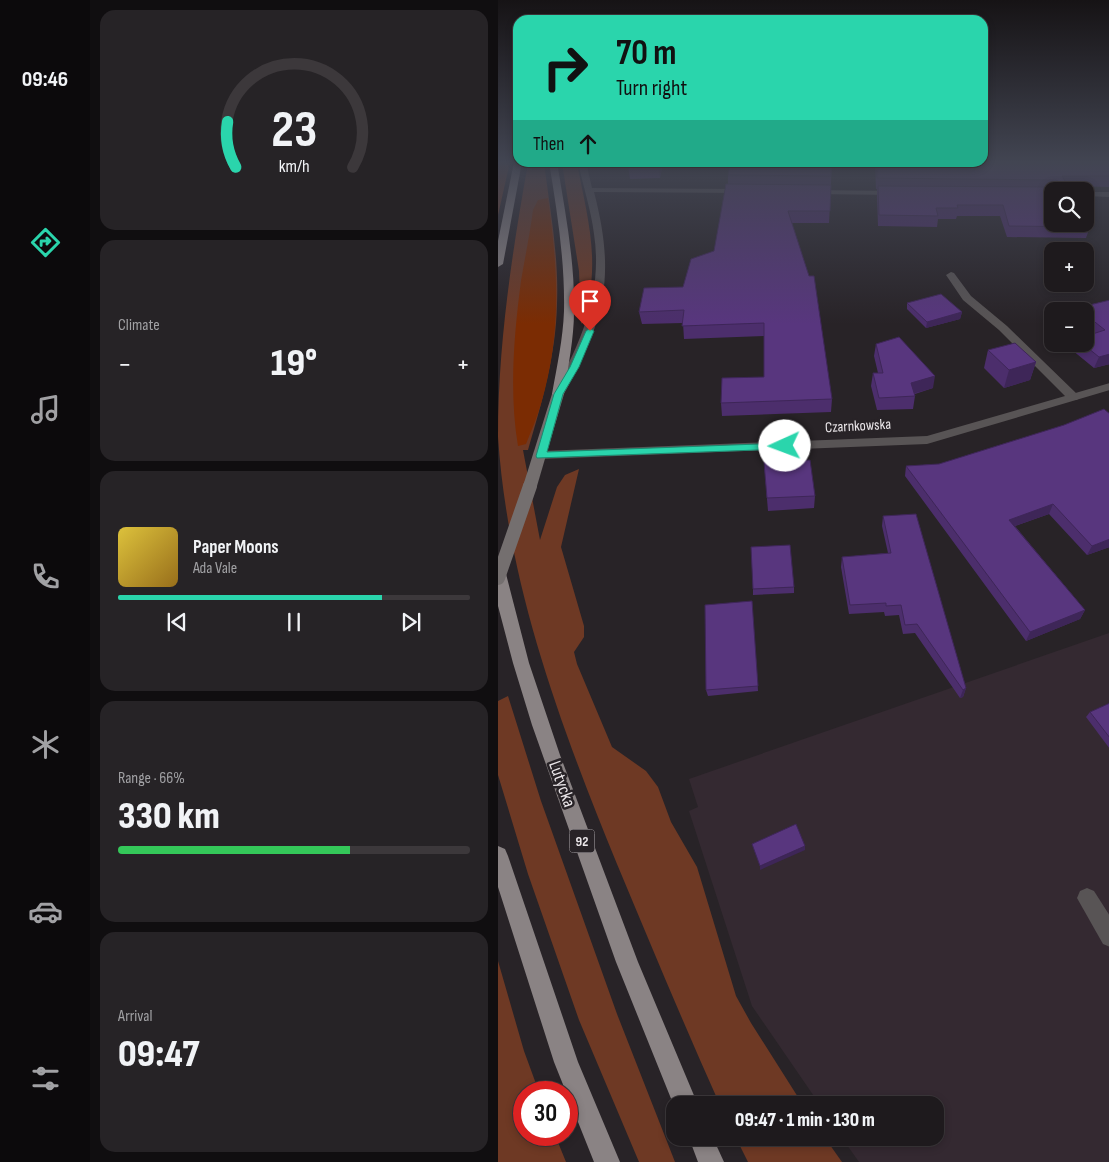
<!DOCTYPE html>
<html lang="en">
<head>
<meta charset="utf-8">
<style>
	body { margin:0; font-family:"Sofia Sans Condensed",sans-serif; background:#262326; color:#f1f3f6; height:100vh; display:flex; flex-direction:column; font-size:19px; white-space:nowrap }
	* { box-sizing:border-box; margin:0 }
	p { font-size:16px; color:#a1a1a4 }
	.icon { flex:none; width:28px; height:28px; fill:none; stroke:currentColor; stroke-width:2; stroke-linecap:round; stroke-linejoin:round }
	.map { position:relative; flex:1; overflow:hidden }
	.panel { display:flex; flex-direction:column; gap:10px; padding:10px; background:#100e10; width:408px }
	.panel>* { flex:none }
	.banner { position:absolute; left:15px; top:15px; width:475px; height:152px; border-radius:15px; box-shadow:0 2px 8px #0003,0 0 0 1px #3c383b; background:#2ad5ac; color:#111; overflow:hidden }
	.controls { position:absolute; left:546px; top:182px; display:grid; gap:10px }
	.controls a { display:grid; place-items:center; width:50px; height:50px; border-radius:10px; background:#1e1a1d; box-shadow:0 2px 8px #0003,0 0 0 1px #3c383b; font-size:25px }
	.speed { position:absolute; left:15px; top:1081px; display:flex; gap:10px; font-size:25px; font-weight:700; text-align:center }
	.speed>* { display:grid; place-content:center; width:65px; height:65px; border-radius:50%; background:#1e1a1d; box-shadow:0 2px 8px #0003,0 0 0 1px #3c383b; line-height:1 }
	.speed .limit { border:8px solid #d22; background:#fff; color:#111 }
	.pin { position:absolute; display:grid; place-items:center; width:42px; height:42px; color:#fff; margin:-51px -21px; border-radius:50% 50% 50% 0; rotate:-45deg; box-shadow:0 0 5px #0007 }
	.pin .icon { rotate:45deg }
	.me { position:absolute; width:55px; margin:-28px; rotate:268deg; stroke-linejoin:round; filter:drop-shadow(0 0 4px #0008) }
	.turn { display:flex; align-items:center; gap:18px; height:105px; padding:0 20px; font-size:22px }
	.turn .icon { width:65px; height:65px; stroke-width:2.5 }
	.turn b { display:block; font-size:35px; line-height:42px }
	.then { display:flex; align-items:center; height:48px; padding:0 20px; background:#0003; gap:10px; font-size:19px }
	.big { font-size:38px; font-weight:800; line-height:1.1 }
	.panel .tile { flex:1; display:flex; flex-direction:column; justify-content:center; gap:8px; min-width:0; padding:0 18px; border-radius:15px; background:#262326 }
	.panel .dial { align-items:center; gap:0 }
	.dial svg { height:130px; overflow:visible; fill:none; stroke:#3c383b; stroke-width:7; stroke-linecap:round; text-anchor:middle }
	.dial text { fill:#f1f3f6; stroke:none }
	.song { display:flex; align-items:center; gap:15px }
	.cover { width:60px; height:60px; border-radius:8px; background:linear-gradient(135deg,hsl(50 70% 55%),hsl(40 70% 35%)) }
	.played { height:5px; border-radius:2px; background:linear-gradient(90deg,#2ad5ac 75%,#3c383b 75%) }
	.keys { display:flex; justify-content:space-around; direction:ltr }
	.heat { display:flex; justify-content:space-between; align-items:center; font-size:28px; direction:ltr }
	.charge { height:8px; border-radius:4px; background:linear-gradient(90deg,#34c759 66%,#3c383b 0) }
	.trip { position:absolute; left:168px; top:1096px; width:278px; height:50px; border-radius:15px; background:#1e1a1d; box-shadow:0 2px 8px #0003,0 0 0 1px #3c383b; font-weight:800; line-height:50px; text-align:center }
	main { display:flex; flex:1; min-height:0 }
	.tab-bar { display:flex; flex-direction:column; width:90px; justify-content:space-around; align-items:center; background:#0c0a0c; color:#a1a1a4 }
	.tab-bar .icon { width:35px; height:35px }
	.tab-bar .on { color:#2ad5ac }
	.tab-bar b { font-size:22px; color:#f1f3f6 }
	.map>svg:first-child { display:block }
	.built { fill:#342931 }
	.green { fill:#6e3924 }
	.forest { fill:#7b2c03 }
	.lines { fill:none; stroke-linecap:round; stroke-linejoin:round }
	.lane { fill:#585455; fill-rule:evenodd }
	.street { fill:#585455; fill-rule:evenodd }
	.secondary { fill:#746f6f; fill-rule:evenodd }
	.primary { fill:#8a8384; fill-rule:evenodd }
	.secondary-bridge { stroke:#746f6f; stroke-width:14 }
	.wall { fill:#4c2e6c }
	.shaded-wall { fill:#3e2658 }
	.building { fill:#58367e; stroke:#3e2658 }
	.route { fill:#2ad5ac; stroke:#1b8a70 }
	.labels { text-anchor:middle; dominant-baseline:central; stroke-width:5; stroke-linejoin:round; paint-order:stroke }
	.shield { fill:#282327; stroke:#b0acb0; stroke-width:1 }
	.shield-label { font-size:14px; font-weight:bold; fill:#ebe7ea }
	.street-label { font-size:15px; fill:#ebe7ea; stroke:#282327 }
	.near-street-label { font-size:18px; fill:#ebe7ea; stroke:#282327 }
</style>
</head>
<body>
<main>
<nav class="tab-bar">
<b>09:46</b>
<svg class="icon on" aria-label="directions" viewBox="0 0 24 24"><path d="M12 3l9 9-9 9-9-9zM9 14v-3h6M13 9l2 2-2 2"/></svg>
<svg class="icon" aria-label="music" viewBox="0 0 24 24"><path d="M9 18V5l10-2v13"/><circle cx="6" cy="18" r="3"/><circle cx="16" cy="16" r="3"/></svg>
<svg class="icon" aria-label="phone" viewBox="0 0 24 24"><path d="M5 4h4l2 5-3 2q2 4 5 5l2-3 5 2v4C11 20 4 13 5 4z"/></svg>
<svg class="icon" aria-label="climate" viewBox="0 0 24 24"><path d="M12 3v18M4 7l16 10M4 17L20 7"/></svg>
<svg class="icon" aria-label="car" viewBox="0 0 24 24"><path d="M5 17H2v-5l4-1 3-4h7l3 4 3 1v5h-3M9 17h6M6 11h13"/><circle cx="7" cy="17" r="2"/><circle cx="17" cy="17" r="2"/></svg>
<svg class="icon" aria-label="filters" viewBox="0 0 24 24"><path d="M4 7h16M4 17h16"/><circle cx="9" cy="7" r="2"/><circle cx="15" cy="17" r="2"/></svg>
</nav>
<section class="panel">
<div class="tile dial"><svg viewBox="0 0 100 80">
<path d="M14 69A42 42 0 1 1 86 69"/>
<path d="M14 69A42 42 0 0 1 9 41" stroke="#2ad5ac"/>
<text x="50" y="56" font-size="32" font-weight="700">23</text>
<text x="50" y="72" font-size="11">km/h</text>
</svg></div>
<div class="tile"><p>Climate</p>
<div class="heat"><a>−</a><b class="big">19°</b><a>+</a></div>
</div>
<div class="tile">
<div class="song"><i class="cover"></i><div><b>Paper Moons</b><p>Ada Vale</p></div></div>
<div class="played"></div>
<div class="keys"><svg class="icon" aria-label="previous" viewBox="0 0 24 24"><path d="M18 5L8 12l10 7zM5 5v14"/></svg><svg class="icon" aria-label="pause" viewBox="0 0 24 24"><path d="M8 5v14M16 5v14"/></svg><svg class="icon" aria-label="next" viewBox="0 0 24 24"><path d="M6 5l10 7-10 7zM19 5v14"/></svg></div>
</div>
<div class="tile"><p>Range · 66%</p><b class="big">330 km</b><div class="charge"></div></div>
<div class="tile"><p>Arrival</p><b class="big">09:47</b></div>
</section>
<div class="map">
<svg width="612" height="1162" viewBox="0 0 612 1162">
	<rect width="100%" height="100%" fill="#282327"/>
	<path class="built" d="M 611,633 L 611,1162 L 361,1162 L 344,1138 L 436,1138 L 436,1105 L 322,1105 L 254,1006 L 191,811 L 200,807 L 191,779 Z"/>
	<g class="green">
		<path d="M 0,162 L 12,162 L 0,215 Z"/>
		<path d="M 30,163 L 46,163 C 52,209 61,257 59,304 C 58,354 44,402 30,450 L 25,450 L 42,540 L 59,487 L 67,475 L 81,469 L 63,547 L 86,626 L 86,637 L 76,652 L 79,664 L 114,747 L 148,771 L 160,787 L 173,822 L 199,867 L 238,996 L 253,1023 L 305,1105 L 222,1105 C 186,1025 153,945 119,864 C 63,727 10,586 0,437 C 0,344 14,253 30,163 Z"/>
		<path d="M 64,163 L 79,163 C 88,211 100,250 91,299 C 90,307 89,319 83,324 L 81,271 Z"/>
		<path d="M 10,696 L 43,801 L 119,1014 L 177,1162 L 141,1162 L 81,1020 L 30,874 L 0,775 L 0,701 Z"/>
		<path d="M 0,961 L 26,1051 L 41,1092 L 26,1092 L 26,1135 L 57,1135 L 68,1162 L 0,1162 Z"/>
		<path d="M 238,1138 L 327,1138 L 344,1162 L 250,1162 Z"/>
	</g>
	<path class="forest" d="M 50,198 C 60,271 64,332 43,404 C 39,418 33,431 28,444 L 20,446 C 11,392 16,335 23,281 C 27,257 32,234 35,210 L 40,200 Z"/>
	<g class="lines">
		<g class="lane">
			<path d="M 453,272 L 456,273 L 473,296 L 509,326 L 579,394 L 581,397 L 579,400 L 571,400 L 501,330 L 465,300 L 448,275 Z"/>
			<path d="M 589,888 L 596,891 L 612,916 L 612,947 L 605,944 L 579,898 L 582,891 Z"/>
		</g>
		<g class="street">
			<path d="M 80,162 L 88,162 L 94,188 L 247,189 L 251,191 L 247,193 L 96,192 C 118,276 107,320 66,394 L 60,398 L 54,394 C 83,344 105,292 96,234 C 93,210 85,186 80,162 Z"/>
			<path d="M 310,190 L 400,191 L 404,193 L 400,195 L 313,194 L 309,192 Z"/>
			<path d="M 588,192 L 612,192 L 612,197 L 588,196 Z"/>
			<path d="M 612,383 L 612,390 L 429,444 L 43,459 L 37,455 L 43,451 L 429,436 Z"/>
		</g>
		<path class="secondary" d="M 60,390 L 66,394 L 39,486 L 37,489 L 27,489 L 25,486 L 54,394 Z"/>
		<g class="primary">
			<path d="M 16,162 L 24,162 L 5,264 L 0,267 L 0,241 Z"/>
			<path d="M 51,162 L 59,162 C 67,211 77,261 76,311 C 76,339 70,366 66,394 L 60,398 L 54,394 C 59,366 65,339 66,311 C 67,261 59,211 51,162 Z"/>
			<path d="M 0,564 L 5,566 L 7,570 L 31,663 L 62,755 L 140,962 L 200,1105 L 176,1106 L 118,962 L 34,725 L 15,663 L 0,606 Z"/>
			<path d="M 0,846 L 7,849 L 10,856 L 80,1062 L 122,1162 L 96,1162 L 56,1062 L 0,887 Z"/>
			<path d="M 191,1138 L 215,1138 L 226,1162 L 200,1162 Z"/>
		</g>
		<path class="secondary-bridge" d="M 0,578 L 32,486"/>
	</g>
	<g class="wall">
		<path d="M 132,162 L 165,162 L 162,178 L 132,179 L 130,166 Z"/>
		<path d="M 334,162 L 331,223 L 294,223 L 334,399 L 333,412 L 224,416 L 223,403 L 266,377 L 266,336 L 186,339 L 185,323 L 144,324 L 141,312 L 185,287 L 216,251 L 230,184 L 230,175 Z"/>
		<path d="M 377,162 L 612,162 L 612,187 L 570,186 L 592,227 L 588,238 L 509,237 L 502,216 L 459,216 L 458,219 L 440,219 L 439,227 L 380,226 L 379,197 L 379,189 L 378,189 Z"/>
		<path d="M 612,300 L 612,364 L 596,368 L 574,350 L 577,344 L 588,344 L 593,334 L 588,330 L 588,311 L 578,311 L 579,308 Z"/>
		<path d="M 409,303 L 464,312 L 462,319 L 428,328 L 409,309 Z"/>
		<path d="M 378,344 L 435,388 L 417,394 L 417,396 L 415,409 L 379,410 L 373,386 L 375,373 L 380,373 L 376,356 Z"/>
		<path d="M 490,350 L 538,362 L 532,380 L 506,388 L 486,368 Z"/>
		<path d="M 612,414 L 612,547 L 589,555 L 551,514 L 517,526 L 587,610 L 582,619 L 528,641 L 407,476 L 408,466 L 441,464 Z"/>
		<path d="M 266,462 L 317,496 L 316,508 L 270,511 Z"/>
		<path d="M 385,516 L 468,688 L 465,697 L 462,698 L 417,633 L 405,634 L 401,615 L 387,616 L 386,612 L 351,614 L 343,567 L 344,557 L 390,553 L 384,526 Z"/>
		<path d="M 296,587 L 296,593 L 255,595 L 255,589 Z"/>
		<path d="M 254,601 L 260,691 L 210,696 L 208,690 Z"/>
		<path d="M 612,703 L 612,749 L 588,717 L 592,712 Z"/>
	</g>
	<g class="shaded-wall">
		<path d="M 161,162 L 165,162 L 162,178 L 160,166 Z"/>
		<path d="M 464,312 L 462,319 L 428,328 L 429,322 Z"/>
		<path d="M 612,354 L 612,364 L 596,368 L 601,357 Z"/>
		<path d="M 538,362 L 532,380 L 506,388 L 511,370 Z"/>
		<path d="M 437,376 L 435,388 L 411,395 L 413,383 Z"/>
		<path d="M 555,504 L 551,514 L 508,529 L 511,520 Z"/>
		<path d="M 612,539 L 612,547 L 589,555 L 594,546 Z"/>
		<path d="M 587,610 L 582,619 L 528,641 L 532,632 Z"/>
		<path d="M 468,688 L 465,697 L 462,698 L 465,690 Z"/>
		<path d="M 307,846 L 307,850 L 262,870 L 262,866 Z"/>
	</g>
	<g class="building">
		<path d="M 132,162 L 161,162 L 160,166 L 130,166 Z"/>
		<path d="M 233,162 L 334,162 L 333,176 L 230,175 Z"/>
		<path d="M 379,162 L 612,162 L 612,176 L 564,176 L 573,191 L 555,191 L 555,224 L 588,224 L 588,219 L 592,227 L 511,226 L 505,205 L 459,205 L 460,208 L 438,208 L 440,216 L 381,215 L 380,186 L 558,187 L 560,181 L 558,180 L 379,178 Z"/>
		<path d="M 228,184 L 333,185 L 332,211 L 290,211 L 311,276 L 316,276 L 334,399 L 223,403 L 224,378 L 266,377 L 266,323 L 184,326 L 186,310 L 141,312 L 146,288 L 185,287 L 193,259 L 216,251 Z"/>
		<path d="M 443,294 L 464,312 L 429,322 L 409,303 Z"/>
		<path d="M 612,300 L 612,354 L 601,357 L 585,344 L 588,344 L 588,336 L 607,330 L 588,315 L 588,311 L 583,311 L 579,308 Z"/>
		<path d="M 401,337 L 437,376 L 413,383 L 417,396 L 381,398 L 375,373 L 385,373 L 378,344 Z"/>
		<path d="M 517,343 L 538,362 L 511,370 L 490,350 Z"/>
		<path d="M 606,409 L 612,414 L 612,539 L 594,546 L 555,504 L 511,520 L 587,610 L 532,632 L 408,466 L 441,464 L 566,425 Z"/>
		<path d="M 312,460 L 317,496 L 269,498 L 266,462 Z"/>
		<path d="M 418,514 L 468,688 L 465,690 L 419,624 L 407,625 L 403,605 L 388,606 L 388,603 L 352,605 L 344,557 L 393,553 L 385,516 Z"/>
		<path d="M 292,545 L 296,587 L 255,589 L 253,547 Z"/>
		<path d="M 254,601 L 260,686 L 208,690 L 207,605 Z"/>
		<path d="M 612,703 L 612,738 L 592,712 Z"/>
		<path d="M 298,824 L 307,846 L 262,866 L 254,844 Z"/>
	</g>
	<linearGradient id="sky" x2="0" y2="1"><stop stop-color="#161315"/><stop offset="0.5" stop-color="#424552"/><stop offset="1" stop-color="#424552" stop-opacity="0"/></linearGradient>
	<rect width="612" height="324" fill="url(#sky)"/>
	<path class="route" d="M 92,328 L 96,331 L 81,367 L 65,394 L 49,452 L 287,443 L 292,446 L 287,449 L 39,458 L 38,456 L 56,394 L 72,367 L 88,331 Z"/>
	<g class="labels">
		<rect class="shield" x="71.5" y="829.5" width="25" height="23" rx="4"/>
		<g class="shield-label">
			<text x="84" y="841">92</text>
		</g>
		<g class="street-label">
			<text transform="translate(360 426) rotate(-3)">Czarnkowska</text>
		</g>
		<g class="near-street-label">
			<text transform="translate(64 784) rotate(70)">Lutycka</text>
		</g>
	</g>
</svg>
<div class="controls">
<a><svg class="icon" aria-label="search" viewBox="0 0 24 24"><circle cx="10" cy="10" r="6"/><path d="M15 15l6 6"/></svg></a>
<a>+</a>
<a>−</a>
</div>
<div class="speed"><div class="limit">30</div></div>
<div class="pin" style="left:92px;top:331px;background:#d93025"><svg class="icon" aria-label="arrive" viewBox="0 0 24 24"><path d="M6 21V4h12l-3 4 3 4H6"/></svg></div>
<svg class="me" style="left:287px;top:446px" viewBox="-20 -20 40 40"><circle r="19" fill="#fff"/><path d="M0-13L10 11 0 6-10 11z" fill="#2ad5ac"/></svg>
<div class="trip">09:47 · 1 min · 130 m</div>
<div class="banner">
<div class="turn"><svg class="icon" aria-label="right" viewBox="0 0 24 24"><path d="M7 20v-9h11M14 6l5 5-5 5"/></svg><div><b>70 m</b>Turn right</div></div>
<div class="then">Then<svg class="icon" aria-label="ahead" viewBox="0 0 24 24"><path d="M12 20V5M6 11l6-6 6 6"/></svg></div>
</div>
</div>
</main>
</body>
</html>
